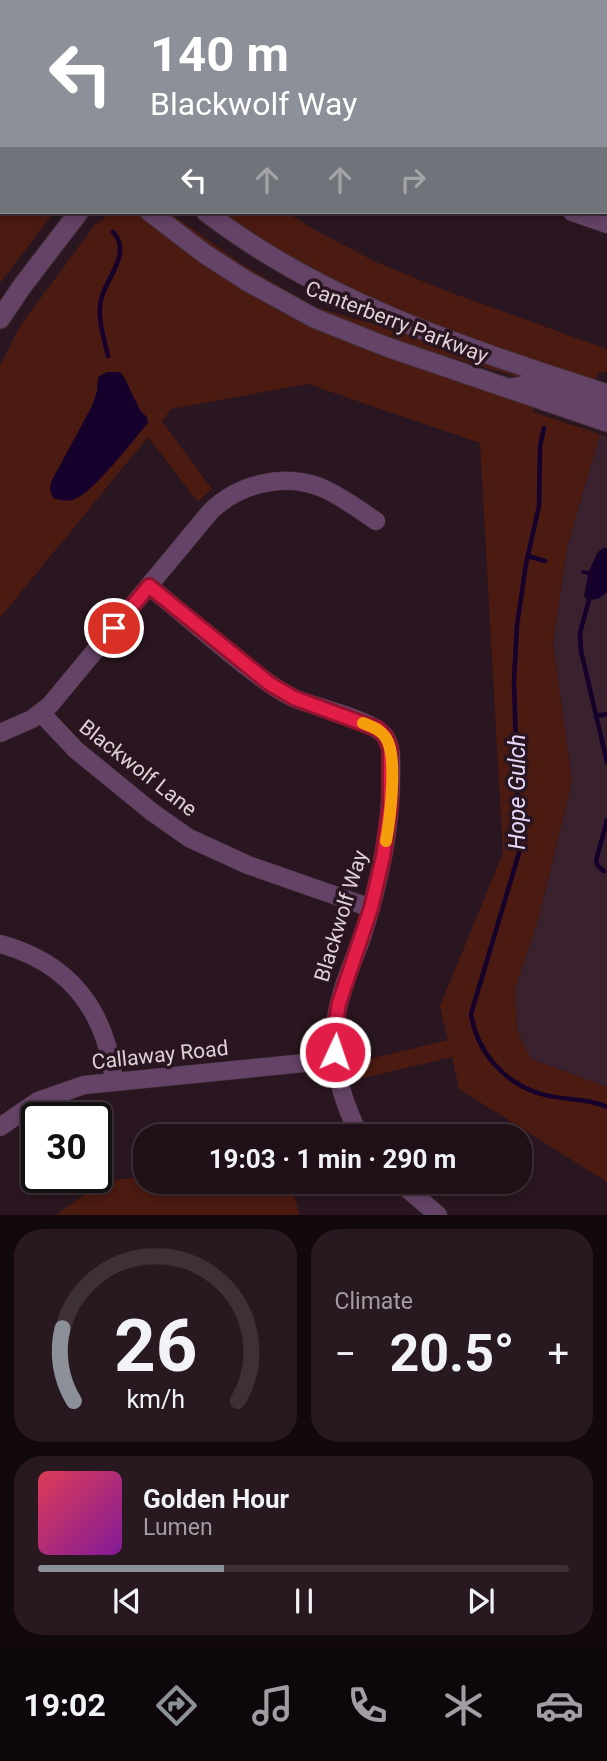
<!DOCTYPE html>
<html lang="en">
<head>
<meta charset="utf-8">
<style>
	body { margin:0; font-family:Roboto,sans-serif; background:#281921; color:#f1f3f6; height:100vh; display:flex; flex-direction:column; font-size:26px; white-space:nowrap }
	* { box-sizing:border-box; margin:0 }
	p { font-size:23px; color:#a29da2 }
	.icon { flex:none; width:38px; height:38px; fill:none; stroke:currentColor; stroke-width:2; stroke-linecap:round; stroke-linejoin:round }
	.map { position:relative; height:1215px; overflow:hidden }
	.panel { display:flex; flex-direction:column; gap:14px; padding:14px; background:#12090d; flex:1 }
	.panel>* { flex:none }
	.top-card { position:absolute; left:0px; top:0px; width:607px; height:214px; box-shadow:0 4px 10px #0003,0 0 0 2px #3d3037; background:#8c9099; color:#fff; overflow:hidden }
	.speed { position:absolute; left:21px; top:1102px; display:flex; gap:14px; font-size:35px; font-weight:700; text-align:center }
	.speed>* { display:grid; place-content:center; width:91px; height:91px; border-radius:50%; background:#201018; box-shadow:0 4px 10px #0003,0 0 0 2px #3d3037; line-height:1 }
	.speed .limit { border:4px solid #111; border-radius:10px; background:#fff; color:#111 }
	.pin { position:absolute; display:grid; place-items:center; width:60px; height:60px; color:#fff; margin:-30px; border:4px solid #fff; border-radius:50%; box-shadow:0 2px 7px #0007 }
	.me { position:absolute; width:77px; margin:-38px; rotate:3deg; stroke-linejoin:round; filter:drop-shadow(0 0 5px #0008) }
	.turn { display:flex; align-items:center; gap:24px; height:147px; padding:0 35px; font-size:32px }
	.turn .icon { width:91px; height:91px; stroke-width:2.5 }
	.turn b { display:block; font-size:49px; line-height:60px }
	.lanes { display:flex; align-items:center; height:66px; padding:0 35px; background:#0003; justify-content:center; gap:35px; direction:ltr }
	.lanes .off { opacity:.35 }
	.big { font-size:52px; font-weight:700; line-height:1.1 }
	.panel .tile { flex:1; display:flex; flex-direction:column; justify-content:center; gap:10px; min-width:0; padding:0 24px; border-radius:28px; background:#281921 }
	.panel .dial { align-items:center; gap:0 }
	.dial svg { height:182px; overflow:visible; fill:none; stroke:#3d3037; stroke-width:7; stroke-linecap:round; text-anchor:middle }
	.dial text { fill:#f1f3f6; stroke:none }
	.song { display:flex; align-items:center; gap:21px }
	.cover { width:84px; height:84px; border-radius:10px; background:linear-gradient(135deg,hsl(350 70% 55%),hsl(290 70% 35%)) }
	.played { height:7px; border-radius:4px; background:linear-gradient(90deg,#8c9099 35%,#3d3037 35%) }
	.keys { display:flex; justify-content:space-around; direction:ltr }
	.heat { display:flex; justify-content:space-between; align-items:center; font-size:38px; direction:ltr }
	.panel .tiles { flex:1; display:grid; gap:14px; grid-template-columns:1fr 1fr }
	.tile:last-child { grid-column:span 2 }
	.trip { position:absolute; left:133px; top:1124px; width:399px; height:70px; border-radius:28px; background:#201018; box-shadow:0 4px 10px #0003,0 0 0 2px #3d3037; font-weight:700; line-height:70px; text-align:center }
	.dock { display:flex; height:112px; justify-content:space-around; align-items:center; background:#0d060a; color:#a29da2 }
	.dock .icon { width:49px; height:49px }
	.dock .active { color:#8c9099 }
	.dock b { font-size:32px; color:#f1f3f6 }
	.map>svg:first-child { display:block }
	.built { fill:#39212d }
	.green { fill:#4b1a10 }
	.water { fill:#16002c }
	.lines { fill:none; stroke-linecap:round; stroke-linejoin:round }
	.stream { stroke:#16002c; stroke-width:4.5 }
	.minor-casing { stroke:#43303a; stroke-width:19 }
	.tertiary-casing { stroke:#43303a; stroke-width:21 }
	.minor { stroke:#654366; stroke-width:18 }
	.tertiary { stroke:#654366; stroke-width:19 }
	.route-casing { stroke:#92132f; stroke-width:18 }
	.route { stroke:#e11d48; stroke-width:12 }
	.slow { stroke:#f59e0b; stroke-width:12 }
	.labels { text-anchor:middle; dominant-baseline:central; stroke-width:7; stroke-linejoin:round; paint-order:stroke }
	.street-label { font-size:21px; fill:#dfd1d7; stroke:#2a1620 }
	.water-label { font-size:23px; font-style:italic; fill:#e5d7fa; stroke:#2a1620 }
</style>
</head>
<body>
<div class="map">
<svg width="607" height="1215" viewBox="0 0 607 1215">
	<rect width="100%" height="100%" fill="#2a1620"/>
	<path class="built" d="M 600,434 L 607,437 L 607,1087 L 531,1059 L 517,1030 L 515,988 L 538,920 L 572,781 L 553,643 L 567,547 Z"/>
	<g class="green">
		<path d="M 0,64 L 2,212 L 54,212 L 0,283 Z"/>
		<path d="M 110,212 L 136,212 L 182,248 L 238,287 L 296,320 L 325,333 L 534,406 L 533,412 L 600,434 L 567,547 L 553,643 L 572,781 L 538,920 L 515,989 L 517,1030 L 531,1059 L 607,1087 L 607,1182 L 459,1089 L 452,1057 L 356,1080 L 353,1063 L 448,1040 L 440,1006 L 503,853 L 480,443 L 308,384 L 171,409 L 162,421 L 212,489 L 198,502 L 148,437 L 0,618 L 0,366 L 20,326 L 97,222 L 98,224 Z"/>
		<path d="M 164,212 L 169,212 L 243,265 L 315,307 L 404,333 L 594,400 C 524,378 454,360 385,336 C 367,330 347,324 330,316 C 270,288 216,252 164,212 Z"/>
		<path d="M 222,212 L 286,212 L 315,230 L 378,263 L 452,293 L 607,349 L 607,372 L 598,373 L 595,381 C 511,352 424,326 345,287 C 302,265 262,239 222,212 Z"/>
		<path d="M 102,1099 L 111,1180 L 145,1177 L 145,1181 L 289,1181 L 300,1215 L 56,1215 L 105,1180 L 96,1100 Z"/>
	</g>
	<g class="water">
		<path d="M 107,372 L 120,372 L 124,377 L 141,412 L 147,417 L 148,423 C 133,440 93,493 75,499 C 67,502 60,500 53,498 L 50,489 L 51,482 L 92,406 L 97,391 L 98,377 Z"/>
		<path d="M 603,548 L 607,548 L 607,592 C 600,599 593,602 584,597 L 588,575 L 581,573 L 582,570 L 589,571 L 597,553 Z"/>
	</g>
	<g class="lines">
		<g class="stream">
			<path d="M 606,102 L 607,97"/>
			<path d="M 108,356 C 104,338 97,318 101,300 C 105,279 133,253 113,232"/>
			<path d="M 544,428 L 540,446 L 539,506 L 526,564 L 517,625 L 514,680 L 519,853 L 471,1014 C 477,1051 502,1081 538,1093 C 560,1101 586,1097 607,1107"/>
			<path d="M 528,556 L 545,561"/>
			<path d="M 590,596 L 580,633 L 581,651 L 607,762"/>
			<path d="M 596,716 L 607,714"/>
			<path d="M 604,871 L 598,866 L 596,861 L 607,820"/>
		</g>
		<g class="minor-casing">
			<g id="minor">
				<path d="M 187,0 L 188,2"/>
				<path d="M 267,2 L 269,0"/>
				<path d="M 500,2 L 500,0"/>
				<path d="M 572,212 L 607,224"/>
				<path d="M 509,388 L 533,383 L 607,408"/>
				<path d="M 149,586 C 182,613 214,641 247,667 C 263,679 278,691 296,699 C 316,707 372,720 384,735 C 393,746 391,762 391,776 C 391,831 379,885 362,937 C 351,968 337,996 335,1029 C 332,1066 343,1103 360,1136"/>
				<path d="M 41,713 L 76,750 L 152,812 L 189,838 L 248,865 L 371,908"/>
				<path d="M 0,733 L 32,719 L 50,705 L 210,512 C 238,484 282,473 320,487 C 340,495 358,509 376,521"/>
				<path d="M 0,944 C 70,963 106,1011 114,1081"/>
				<path d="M 0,1127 L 38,1101 L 84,1085 L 335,1060"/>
				<path d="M 398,1181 L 438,1215"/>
			</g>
		</g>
		<g class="tertiary-casing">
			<g id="tertiary">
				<path d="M 0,3 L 2,5"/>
				<path d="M 0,50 L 2,53"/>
				<path d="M 150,212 L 205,254 L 245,280 L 314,318 L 387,347 L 607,422"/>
				<path d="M 206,212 C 324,303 467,348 607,394"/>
				<path d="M 0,319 L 23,285 L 79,212"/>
			</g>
		</g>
		<use href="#minor" class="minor"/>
		<use href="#tertiary" class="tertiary"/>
	</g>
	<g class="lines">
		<g class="route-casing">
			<path id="route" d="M 114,628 L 149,586 L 270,684 L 294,698 L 378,729 L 385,736 L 390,748 L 390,806 L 383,857 L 371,908 L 339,1003 L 335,1028 L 335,1052"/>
		</g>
		<use href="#route" class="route"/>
		<path class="slow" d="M 363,723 C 372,727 380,729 386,738 C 398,756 390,819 386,841"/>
	</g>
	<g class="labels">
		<g class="street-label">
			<text transform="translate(397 322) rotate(21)">Canterberry Parkway</text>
			<text transform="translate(138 768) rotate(38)">Blackwolf Lane</text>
			<text transform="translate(341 916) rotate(-73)">Blackwolf Way</text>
			<text transform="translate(160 1055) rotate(-6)">Callaway Road</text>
		</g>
		<g class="water-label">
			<text transform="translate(517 792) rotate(-90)">Hope Gulch</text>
		</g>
	</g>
</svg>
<div class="speed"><div class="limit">30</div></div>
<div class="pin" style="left:114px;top:628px;background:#d93025"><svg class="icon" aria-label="arrive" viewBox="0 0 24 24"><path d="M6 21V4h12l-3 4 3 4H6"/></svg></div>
<svg class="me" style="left:335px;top:1052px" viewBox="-20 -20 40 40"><circle r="17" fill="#e11d48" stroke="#fff" stroke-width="3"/><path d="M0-11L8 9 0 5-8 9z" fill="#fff"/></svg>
<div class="trip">19:03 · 1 min · 290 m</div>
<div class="top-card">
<div class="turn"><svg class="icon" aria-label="left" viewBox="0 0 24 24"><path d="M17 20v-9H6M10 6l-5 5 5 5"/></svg><div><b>140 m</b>Blackwolf Way</div></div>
<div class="lanes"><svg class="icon" aria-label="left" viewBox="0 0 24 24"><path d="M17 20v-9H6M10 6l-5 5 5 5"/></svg><svg class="icon off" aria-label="ahead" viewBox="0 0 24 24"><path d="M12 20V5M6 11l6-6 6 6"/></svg><svg class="icon off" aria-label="ahead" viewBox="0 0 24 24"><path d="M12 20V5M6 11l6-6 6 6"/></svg><svg class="icon off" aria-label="right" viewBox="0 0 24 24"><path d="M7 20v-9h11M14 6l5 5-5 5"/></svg></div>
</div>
</div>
<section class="panel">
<div class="tiles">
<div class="tile dial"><svg viewBox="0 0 100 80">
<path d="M14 69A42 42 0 1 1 86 69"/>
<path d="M14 69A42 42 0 0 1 9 37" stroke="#8c9099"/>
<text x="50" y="56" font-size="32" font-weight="700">26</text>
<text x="50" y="72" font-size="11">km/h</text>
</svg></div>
<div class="tile"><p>Climate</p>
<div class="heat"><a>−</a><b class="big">20.5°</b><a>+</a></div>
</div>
<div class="tile">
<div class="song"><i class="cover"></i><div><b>Golden Hour</b><p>Lumen</p></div></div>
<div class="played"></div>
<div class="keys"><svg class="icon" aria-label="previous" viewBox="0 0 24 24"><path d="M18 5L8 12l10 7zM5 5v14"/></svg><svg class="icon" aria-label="pause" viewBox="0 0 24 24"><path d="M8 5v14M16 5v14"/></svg><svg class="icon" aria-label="next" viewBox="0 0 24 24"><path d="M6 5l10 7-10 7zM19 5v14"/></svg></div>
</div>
</div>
</section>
<nav class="dock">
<b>19:02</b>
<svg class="icon active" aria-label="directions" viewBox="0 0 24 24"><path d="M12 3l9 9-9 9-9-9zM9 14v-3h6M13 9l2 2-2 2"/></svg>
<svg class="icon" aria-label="music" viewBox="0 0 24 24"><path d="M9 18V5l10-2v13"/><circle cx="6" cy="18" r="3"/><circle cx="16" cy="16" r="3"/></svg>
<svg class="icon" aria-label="phone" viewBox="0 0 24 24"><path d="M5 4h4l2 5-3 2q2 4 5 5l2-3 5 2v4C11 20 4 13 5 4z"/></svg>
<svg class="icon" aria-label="climate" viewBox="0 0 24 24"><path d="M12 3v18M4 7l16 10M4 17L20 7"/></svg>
<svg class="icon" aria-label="car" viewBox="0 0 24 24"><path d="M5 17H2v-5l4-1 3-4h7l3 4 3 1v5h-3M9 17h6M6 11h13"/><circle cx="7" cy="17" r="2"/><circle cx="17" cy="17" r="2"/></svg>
</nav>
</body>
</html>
